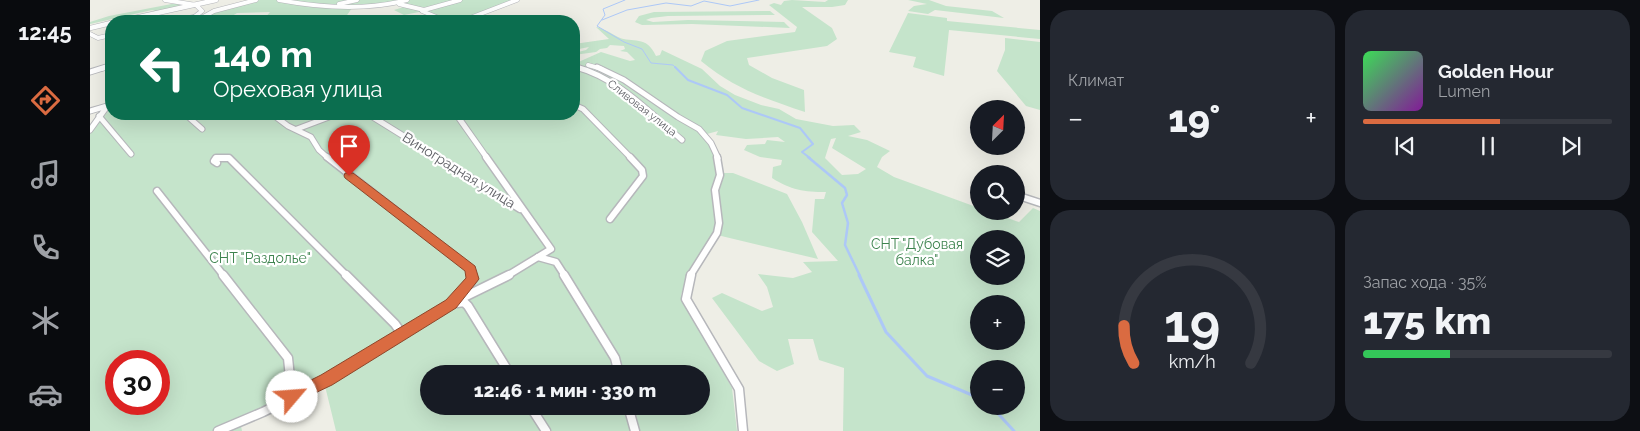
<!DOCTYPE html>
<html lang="ru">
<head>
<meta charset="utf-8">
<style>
	body { margin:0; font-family:Raleway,sans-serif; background:#242831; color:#f1f3f6; height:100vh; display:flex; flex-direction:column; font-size:19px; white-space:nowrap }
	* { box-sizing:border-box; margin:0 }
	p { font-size:16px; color:#9ea1a6 }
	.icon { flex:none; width:28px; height:28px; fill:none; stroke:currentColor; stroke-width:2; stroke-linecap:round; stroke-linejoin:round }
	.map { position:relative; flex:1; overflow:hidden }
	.panel { display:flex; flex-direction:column; gap:10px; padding:10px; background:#0d0f14; width:600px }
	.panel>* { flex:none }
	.top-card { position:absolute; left:15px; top:15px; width:475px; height:105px; border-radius:20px; box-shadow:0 5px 20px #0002; background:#0b6e4f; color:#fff; overflow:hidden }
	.needle { width:32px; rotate:24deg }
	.controls { position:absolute; left:880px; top:100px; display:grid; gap:10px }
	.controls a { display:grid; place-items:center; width:55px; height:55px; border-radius:50%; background:#171b24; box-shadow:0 5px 20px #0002; font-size:25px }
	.speed { position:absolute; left:15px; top:350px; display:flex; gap:10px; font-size:25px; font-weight:700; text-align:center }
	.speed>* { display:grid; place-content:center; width:65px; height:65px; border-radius:50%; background:#171b24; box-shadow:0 5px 20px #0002; line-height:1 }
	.speed .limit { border:8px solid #d22; background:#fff; color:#111 }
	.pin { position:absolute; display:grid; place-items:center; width:42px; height:42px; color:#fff; margin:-51px -21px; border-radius:50% 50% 50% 0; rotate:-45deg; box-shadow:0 0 5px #0007 }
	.pin .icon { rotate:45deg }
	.me { position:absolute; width:55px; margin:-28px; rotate:63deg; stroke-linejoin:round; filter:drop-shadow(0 0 4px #0008) }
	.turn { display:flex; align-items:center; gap:18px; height:105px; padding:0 25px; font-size:22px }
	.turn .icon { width:65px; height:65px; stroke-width:2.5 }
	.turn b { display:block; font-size:35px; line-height:42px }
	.big { font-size:38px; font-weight:800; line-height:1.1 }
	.panel .widget { flex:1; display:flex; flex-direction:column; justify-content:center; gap:8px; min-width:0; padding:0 18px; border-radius:20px; background:#242831 }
	.panel .dial { align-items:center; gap:0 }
	.dial svg { height:130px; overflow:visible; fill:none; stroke:#363941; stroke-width:7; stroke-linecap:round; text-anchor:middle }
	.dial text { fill:#f1f3f6; stroke:none }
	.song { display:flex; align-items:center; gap:15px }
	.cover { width:60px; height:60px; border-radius:8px; background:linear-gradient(135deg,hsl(130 70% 55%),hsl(290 70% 35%)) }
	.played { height:5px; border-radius:2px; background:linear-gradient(90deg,#da6b41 55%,#363941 55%) }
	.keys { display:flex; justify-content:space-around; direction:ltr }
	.heat { display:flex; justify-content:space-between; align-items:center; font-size:28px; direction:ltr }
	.charge { height:8px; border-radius:4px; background:linear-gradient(90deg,#34c759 35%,#363941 0) }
	.panel .tiles { flex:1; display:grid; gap:10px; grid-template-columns:repeat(2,1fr) }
	.trip { position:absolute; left:330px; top:365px; width:290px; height:50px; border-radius:25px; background:#171b24; box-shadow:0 5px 20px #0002; font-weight:800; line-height:50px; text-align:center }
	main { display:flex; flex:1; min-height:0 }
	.tab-bar { display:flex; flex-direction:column; width:90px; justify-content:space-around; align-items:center; background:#090b0e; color:#9ea1a6 }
	.tab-bar .icon { width:35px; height:35px }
	.tab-bar .on { color:#da6b41 }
	.tab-bar b { font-size:22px; color:#f1f3f6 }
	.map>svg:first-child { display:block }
	.green { fill:#c5e4cb; fill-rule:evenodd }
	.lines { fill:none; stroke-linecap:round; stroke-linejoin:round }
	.stream-far3 { stroke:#adc8f7; stroke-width:1 }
	.stream-far2 { stroke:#adc8f7; stroke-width:2 }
	.stream-far1 { stroke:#adc8f7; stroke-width:2.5 }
	.stream { stroke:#adc8f7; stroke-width:3 }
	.minor-far3-casing { stroke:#b6b7bb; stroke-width:5 }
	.minor-far2-casing { stroke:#b6b7bb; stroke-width:7 }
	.minor-far1-casing { stroke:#b6b7bb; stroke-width:9 }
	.minor-casing { stroke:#b6b7bb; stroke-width:11 }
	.tertiary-casing { stroke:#b6b7bb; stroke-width:5.5 }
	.minor-far3 { stroke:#fff; stroke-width:4 }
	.minor-far2 { stroke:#fff; stroke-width:5 }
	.minor-far1 { stroke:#fff; stroke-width:6 }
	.minor { stroke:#fff; stroke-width:8 }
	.tertiary { stroke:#fff; stroke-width:4.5 }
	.route { fill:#da6b41; stroke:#8e462a }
	.labels { text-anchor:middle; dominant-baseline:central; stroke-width:4.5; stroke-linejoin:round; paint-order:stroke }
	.far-street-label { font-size:11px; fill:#5e5f65; stroke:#fff }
	.street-label { font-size:14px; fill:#5e5f65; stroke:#fff }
	.park-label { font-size:14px; fill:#3e844f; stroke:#fff }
</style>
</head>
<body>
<main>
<nav class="tab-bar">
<b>12:45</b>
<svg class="icon on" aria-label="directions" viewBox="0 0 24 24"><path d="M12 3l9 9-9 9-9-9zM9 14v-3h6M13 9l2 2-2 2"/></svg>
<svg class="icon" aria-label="music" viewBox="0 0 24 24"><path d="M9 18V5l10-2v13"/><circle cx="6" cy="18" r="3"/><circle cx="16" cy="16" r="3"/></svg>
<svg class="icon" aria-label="phone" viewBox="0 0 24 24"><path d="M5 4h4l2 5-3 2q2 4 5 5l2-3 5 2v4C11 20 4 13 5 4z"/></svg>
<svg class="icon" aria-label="climate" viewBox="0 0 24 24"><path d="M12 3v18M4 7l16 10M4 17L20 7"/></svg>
<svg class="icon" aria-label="car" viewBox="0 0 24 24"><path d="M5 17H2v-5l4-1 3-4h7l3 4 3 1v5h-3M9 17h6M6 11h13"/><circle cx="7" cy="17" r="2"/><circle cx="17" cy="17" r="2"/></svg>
</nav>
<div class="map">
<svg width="950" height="431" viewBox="0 0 950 431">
	<rect width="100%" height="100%" fill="#eeeee6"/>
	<g class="green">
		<path d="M 170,0 L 423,0 L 366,21 L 345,16 L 334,11 L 314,15 L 304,10 L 317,6 L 305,4 L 262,8 L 255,18 L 174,19 L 180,12 L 147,13 L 134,21 L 108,21 L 122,12 Z"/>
		<path d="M 702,0 L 735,2 L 738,0 L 758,0 L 755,5 L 742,7 L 712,7 L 742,28 L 747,39 L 737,46 L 657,58 L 659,65 L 682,78 L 714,90 L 715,112 C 674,98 645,89 611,61 L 615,51 L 637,41 L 705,32 L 707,27 L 679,5 L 684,3 L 691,5 L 694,1 Z"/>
		<path d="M 818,0 L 839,0 L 856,6 L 902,11 L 914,18 L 845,10 L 838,14 L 818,11 L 824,6 L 837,4 Z"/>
		<path d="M 92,2 L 98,4 L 69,12 L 62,10 L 0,24 L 0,22 L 19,16 Z"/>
		<path d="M 680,11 L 685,15 L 578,16 L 561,18 L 556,20 L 563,22 L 598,20 L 694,22 L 700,28 L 602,24 L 552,25 L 545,22 L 549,16 L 564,12 Z"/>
		<path d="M 818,13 L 857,18 L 857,21 L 950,30 L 950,39 L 859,30 L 854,76 L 823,67 L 826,57 L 799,52 Z"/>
		<path d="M 506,27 C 515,29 520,33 528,37 C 543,44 556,34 566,56 L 570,55 L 572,50 L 612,69 L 630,86 L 645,95 L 671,105 L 689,109 L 706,119 L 743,126 L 764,125 L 771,132 L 758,136 L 777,140 L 800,151 L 792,157 L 787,167 L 804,177 L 889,208 L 889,211 L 898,211 L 929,222 L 943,208 L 950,211 L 950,431 L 753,431 L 754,368 L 729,360 L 723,339 L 698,339 L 704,364 L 687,371 L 669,361 L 622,298 L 632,293 L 672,311 L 683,307 L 677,287 L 668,274 L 703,278 L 722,272 L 713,262 L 748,261 L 722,232 L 725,199 L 734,199 L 736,192 C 714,192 701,190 682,178 L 683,167 L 691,165 L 692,160 L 670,157 L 654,150 L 657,145 L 675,144 L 677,140 L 695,142 L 688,137 L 656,139 L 626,135 L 628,131 L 617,134 L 630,158 L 634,173 L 643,173 L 697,194 L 712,222 L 728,259 L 623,234 L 600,268 L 591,295 L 642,388 L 647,431 L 246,431 L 235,386 L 151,426 L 152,431 L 0,431 L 0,132 L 21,108 L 21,114 L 484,114 L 484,64 L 511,52 L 540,61 L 545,60 L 537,52 L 530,51 L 535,49 L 534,46 L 520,45 L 517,48 L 510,49 L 506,52 L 484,55 L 484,53 L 496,50 L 499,47 L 484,50 L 484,44 L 519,39 ZM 746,138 L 742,148 L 776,169 L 768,174 L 752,175 L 735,158 L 741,139 ZM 889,239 L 926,239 L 926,276 L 889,276 ZM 889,304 L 926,304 L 926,341 L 889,341 ZM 26,361 L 69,361 L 69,404 L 26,404 ZM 889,369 L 926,369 L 926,406 L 889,406 ZM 339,374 L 611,374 L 611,406 L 339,406 Z"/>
		<path d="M 915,38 L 950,42 L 950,110 L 936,106 L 907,71 L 915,50 Z"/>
	</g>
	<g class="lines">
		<g class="stream-far3">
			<path d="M 535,0 L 513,9 L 515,15 L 507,26 L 534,42 L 552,49 L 561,63 L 583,65 L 587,69"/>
			<path d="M 512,20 L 537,10 L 576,3 L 601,6 L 614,1 L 640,6 L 669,0"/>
		</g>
		<path class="stream-far2" d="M 585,67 L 598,80 L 637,95 L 652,108 L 710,128 L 723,144 L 712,152 L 720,158"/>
		<path class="stream-far1" d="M 718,157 L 755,188 L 757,195 L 752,203 L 758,223 L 755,245 L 770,276"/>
		<g class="stream">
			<path d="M 769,275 L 796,332 L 837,376 L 889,398"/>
			<path d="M 901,406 L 924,431"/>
		</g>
		<g class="minor-far3-casing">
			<g id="minor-far3">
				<path d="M 75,0 L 106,5 L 112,11 L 99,21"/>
				<path d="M 189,0 C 232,8 275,11 317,0"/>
				<path d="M 249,4 L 267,0"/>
				<path d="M 309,4 L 334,10 L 370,0"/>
				<path d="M 332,11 L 356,21"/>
				<path d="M 82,21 L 103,17"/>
				<path d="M 106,21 L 124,11 L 166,0"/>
				<path d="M 372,21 L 427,0"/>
				<path d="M 0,34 L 8,38 L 21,35"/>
				<path d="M 498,65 L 512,69"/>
				<path d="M 484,67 L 491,69"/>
				<path d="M 11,69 L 21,66"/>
			</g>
		</g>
		<g class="minor-far2-casing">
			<g id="minor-far2">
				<path d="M 486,67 C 528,78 560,113 592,140"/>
				<path d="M 507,67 L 534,80 L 588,117 L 609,129 L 621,143 L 628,158"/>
				<path d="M 0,72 L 16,67"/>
				<path d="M 484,105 L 493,109 L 541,158"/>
				<path d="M 0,111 L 17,106"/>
				<path d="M 95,114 L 112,129"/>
				<path d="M 182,114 L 198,126 L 221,137 L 229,150 L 238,158"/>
				<path d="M 278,114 L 349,158"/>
				<path d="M 366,114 L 397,158"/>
				<path d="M 9,116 L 41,154"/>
				<path d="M 207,129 L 247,114"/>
				<path d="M 0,130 L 21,101"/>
				<path d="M 126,158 L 139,158"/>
			</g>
		</g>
		<g class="minor-far1-casing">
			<g id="minor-far1">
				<path d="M 237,157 L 381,269 L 382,276"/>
				<path d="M 347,157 L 430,209"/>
				<path d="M 396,157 L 461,249 L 417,276"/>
				<path d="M 127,163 L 124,161 L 126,158 L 139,158 L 257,276"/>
				<path d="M 67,191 L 134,276"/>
				<path d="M 926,195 L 950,203"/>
				<path d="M 520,219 L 553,176 L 552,170 L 540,157"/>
				<path d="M 448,257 L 466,262 L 475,276"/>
				<path d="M 600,276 L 627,233 L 629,223 L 625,190 L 630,175 L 627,157"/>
			</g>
		</g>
		<g class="minor-casing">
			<g id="minor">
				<path d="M 133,275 L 198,358 L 202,397"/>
				<path d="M 256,275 L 305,324 L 312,334"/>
				<path d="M 474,275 L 525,358 L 529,374"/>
				<path d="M 601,275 L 596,299 L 649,389 L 653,431"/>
				<path d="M 364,302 L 419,275"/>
				<path d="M 367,303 L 374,302 L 378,306 L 420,374"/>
				<path d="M 440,406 L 456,431"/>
				<path d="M 538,406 L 545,431"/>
				<path d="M 128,431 L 173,412 L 237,380 L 361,304 L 383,279 L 382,275"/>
			</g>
		</g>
		<g class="tertiary-casing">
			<g id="tertiary">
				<path d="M 31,21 L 126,0"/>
				<path d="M 0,28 L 21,23"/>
			</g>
		</g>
		<use href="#minor-far3" class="minor-far3"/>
		<use href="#minor-far2" class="minor-far2"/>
		<use href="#minor-far1" class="minor-far1"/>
		<use href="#minor" class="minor"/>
		<use href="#tertiary" class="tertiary"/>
	</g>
	<path class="route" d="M 255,173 L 263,173 L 385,266 L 389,279 L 366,308 L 242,385 L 202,404 L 197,402 L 194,397 L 197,392 L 231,375 L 356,300 L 376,278 L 375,271 L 255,178 L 254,176 Z"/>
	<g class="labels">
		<g class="far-street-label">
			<text transform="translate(552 108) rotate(38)">Сливовая улица</text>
		</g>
		<g class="street-label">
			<text transform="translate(369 170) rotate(32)">Виноградная улица</text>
		</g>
		<g class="park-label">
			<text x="827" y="244">СНТ "Дубовая<tspan x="827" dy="16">балка"</tspan></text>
			<text x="170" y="258">СНТ "Раздолье"</text>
		</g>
	</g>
</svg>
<div class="controls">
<a><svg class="needle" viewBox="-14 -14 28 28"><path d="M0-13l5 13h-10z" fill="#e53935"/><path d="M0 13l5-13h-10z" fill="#9ea1a6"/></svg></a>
<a><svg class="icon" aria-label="search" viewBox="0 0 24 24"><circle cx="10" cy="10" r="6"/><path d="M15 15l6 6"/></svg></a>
<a><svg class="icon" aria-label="layers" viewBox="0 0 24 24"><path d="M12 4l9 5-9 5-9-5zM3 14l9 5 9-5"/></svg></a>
<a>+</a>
<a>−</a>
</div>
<div class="speed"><div class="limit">30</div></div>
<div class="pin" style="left:259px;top:176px;background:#d93025"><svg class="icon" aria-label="arrive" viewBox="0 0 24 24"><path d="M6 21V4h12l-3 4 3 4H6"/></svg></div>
<svg class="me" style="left:202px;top:397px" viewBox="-20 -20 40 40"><circle r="19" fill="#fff"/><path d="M0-13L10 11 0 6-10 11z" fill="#da6b41"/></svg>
<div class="trip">12:46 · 1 мин · 330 m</div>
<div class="top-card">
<div class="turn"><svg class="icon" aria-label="left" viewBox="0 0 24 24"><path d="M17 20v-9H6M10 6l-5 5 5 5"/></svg><div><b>140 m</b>Ореховая улица</div></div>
</div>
</div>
<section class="panel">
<div class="tiles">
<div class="widget"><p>Климат</p>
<div class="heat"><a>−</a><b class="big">19°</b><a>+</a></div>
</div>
<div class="widget">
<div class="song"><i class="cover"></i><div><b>Golden Hour</b><p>Lumen</p></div></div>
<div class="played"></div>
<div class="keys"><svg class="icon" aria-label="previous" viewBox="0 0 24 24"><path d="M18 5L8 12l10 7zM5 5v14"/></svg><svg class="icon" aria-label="pause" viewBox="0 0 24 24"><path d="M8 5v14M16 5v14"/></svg><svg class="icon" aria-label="next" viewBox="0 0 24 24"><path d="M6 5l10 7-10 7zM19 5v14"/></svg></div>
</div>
<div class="widget dial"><svg viewBox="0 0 100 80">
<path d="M14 69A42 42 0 1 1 86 69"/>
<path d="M14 69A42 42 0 0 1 8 46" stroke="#da6b41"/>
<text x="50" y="56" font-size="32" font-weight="700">19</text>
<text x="50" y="72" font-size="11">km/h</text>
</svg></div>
<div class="widget"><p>Запас хода · 35%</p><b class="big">175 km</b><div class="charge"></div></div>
</div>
</section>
</main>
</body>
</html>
